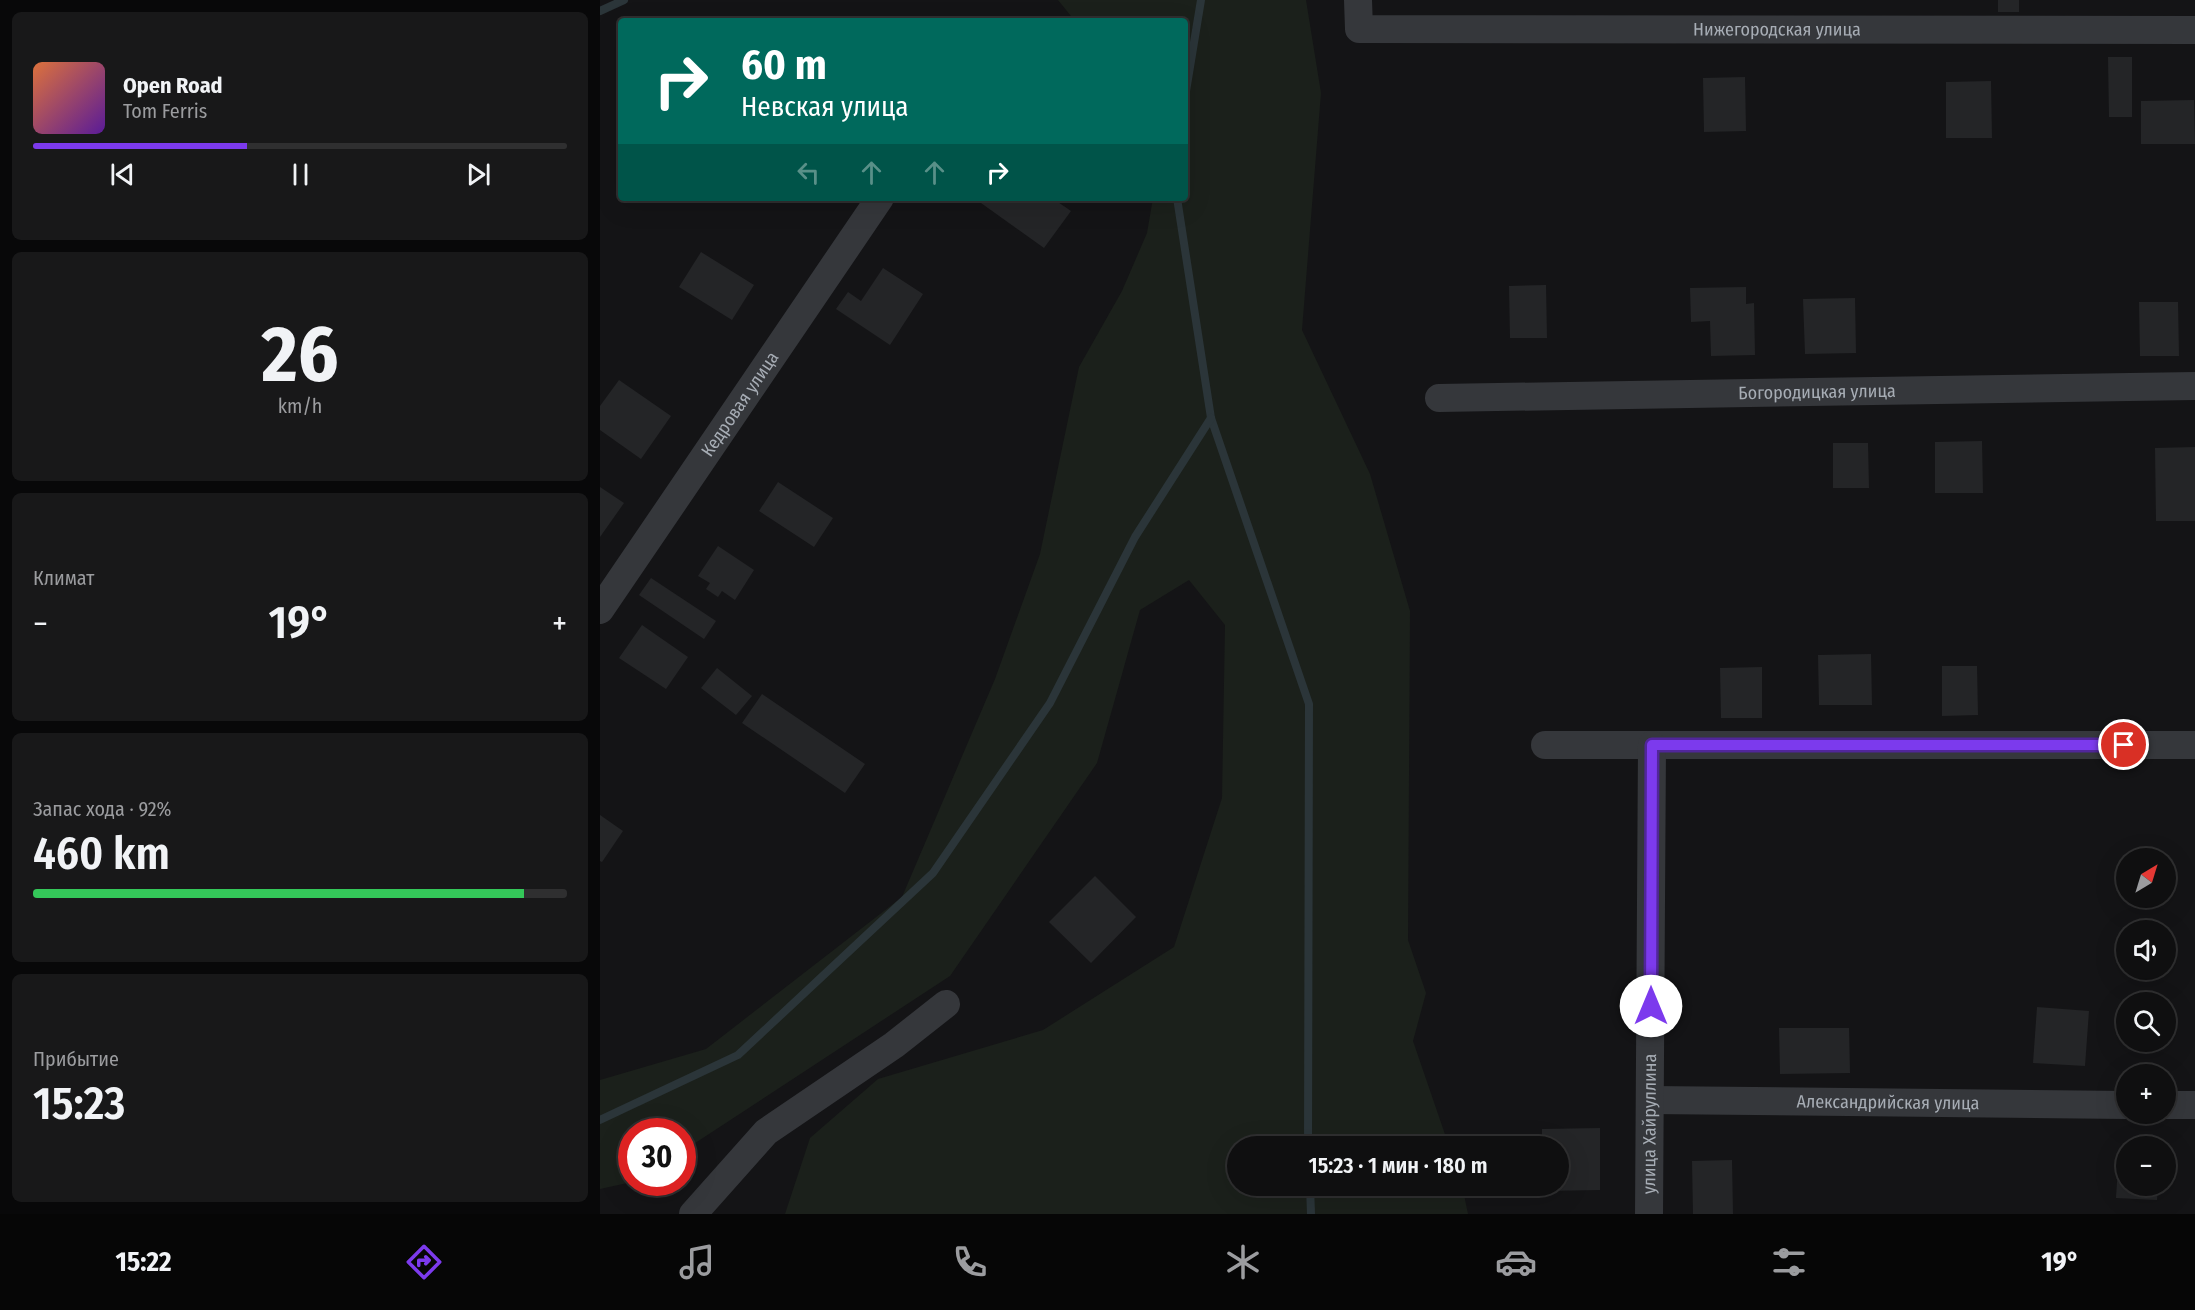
<!DOCTYPE html>
<html lang="ru">
<head>
<meta charset="utf-8">
<style>
	body { margin:0; font-family:"Fira Sans Condensed",sans-serif; background:#181819; color:#f1f3f6; height:100vh; display:flex; flex-direction:column; font-size:22px; white-space:nowrap }
	* { box-sizing:border-box; margin:0 }
	p { font-size:20px; color:#9b9c9f }
	.icon { flex:none; width:33px; height:33px; fill:none; stroke:currentColor; stroke-width:2; stroke-linecap:round; stroke-linejoin:round }
	.map { position:relative; flex:1; overflow:hidden }
	.panel { display:flex; flex-direction:column; gap:12px; padding:12px; background:#080809; width:600px }
	.panel>* { flex:none }
	.hud { position:absolute; left:18px; top:18px; width:570px; height:183px; border-radius:6px; box-shadow:0 6px 24px #0002,0 0 0 2px #2f2f30; background:#00695c; color:#fff; overflow:hidden }
	.needle { width:39px; rotate:38deg }
	.controls { position:absolute; left:1516px; top:848px; display:grid; gap:12px }
	.controls a { display:grid; place-items:center; width:60px; height:60px; border-radius:50%; background:#0f0f10; box-shadow:0 6px 24px #0002,0 0 0 2px #2f2f30; font-size:30px }
	.speed { position:absolute; left:18px; top:1118px; display:flex; gap:12px; font-size:30px; font-weight:700; text-align:center }
	.speed>* { display:grid; place-content:center; width:78px; height:78px; border-radius:50%; background:#0f0f10; box-shadow:0 6px 24px #0002,0 0 0 2px #2f2f30; line-height:1 }
	.speed .limit { border:9px solid #d22; background:#fff; color:#111 }
	.pin { position:absolute; display:grid; place-items:center; width:51px; height:51px; color:#fff; margin:-26px; border:3px solid #fff; border-radius:50%; box-shadow:0 2px 6px #0007 }
	.me { position:absolute; width:66px; margin:-33px; rotate:0deg; stroke-linejoin:round; filter:drop-shadow(0 0 4px #0008) }
	.turn { display:flex; align-items:center; gap:21px; height:126px; padding:0 24px; font-size:27px }
	.turn .icon { width:78px; height:78px; stroke-width:2.5 }
	.turn b { display:block; font-size:42px; line-height:51px }
	.lanes { display:flex; align-items:center; height:57px; padding:0 24px; background:#0003; justify-content:center; gap:30px; direction:ltr }
	.lanes .off { opacity:.35 }
	.big { font-size:45px; font-weight:600; line-height:1.1 }
	.panel .widget { flex:1; display:flex; flex-direction:column; justify-content:center; gap:9px; min-width:0; padding:0 21px; border-radius:9px; background:#181819 }
	.panel .dial { align-items:center; gap:0 }
	.dial b { font-size:78px; line-height:1 }
	.song { display:flex; align-items:center; gap:18px }
	.cover { width:72px; height:72px; border-radius:9px; background:linear-gradient(135deg,hsl(20 70% 55%),hsl(270 70% 35%)) }
	.played { height:6px; border-radius:3px; background:linear-gradient(90deg,#7c3aed 40%,#2f2f30 40%) }
	.keys { display:flex; justify-content:space-around; direction:ltr }
	.heat { display:flex; justify-content:space-between; align-items:center; font-size:33px; direction:ltr }
	.charge { height:9px; border-radius:4px; background:linear-gradient(90deg,#34c759 92%,#2f2f30 0) }
	.trip { position:absolute; left:627px; top:1136px; width:342px; height:60px; border-radius:30px; background:#0f0f10; box-shadow:0 6px 24px #0002,0 0 0 2px #2f2f30; font-weight:600; line-height:60px; text-align:center }
	.dock { display:flex; height:96px; justify-content:space-around; align-items:center; background:#060606; color:#9b9c9f }
	.dock .icon { width:42px; height:42px }
	.dock .selected { color:#7c3aed }
	.dock b { font-size:27px; color:#f1f3f6 }
	main { display:flex; flex:1; min-height:0 }
	.map>svg:first-child { display:block }
	.green { fill:#1b201b }
	.lines { fill:none; stroke-linecap:round; stroke-linejoin:round }
	.stream { stroke:#2b3539; stroke-width:8 }
	.building { fill:#242527 }
	.minor { stroke:#35373b; stroke-width:28 }
	.route-casing { stroke:#51269a; stroke-width:15 }
	.route { stroke:#7c3aed; stroke-width:10 }
	.labels { text-anchor:middle; dominant-baseline:central; stroke-width:6; stroke-linejoin:round; paint-order:stroke }
	.street-label { font-size:18px; fill:#a7adb5; stroke:#0f0f11 }
</style>
</head>
<body>
<main>
<section class="panel">
<div class="widget">
<div class="song"><i class="cover"></i><div><b>Open Road</b><p>Tom Ferris</p></div></div>
<div class="played"></div>
<div class="keys"><svg class="icon" aria-label="previous" viewBox="0 0 24 24"><path d="M18 5L8 12l10 7zM5 5v14"/></svg><svg class="icon" aria-label="pause" viewBox="0 0 24 24"><path d="M8 5v14M16 5v14"/></svg><svg class="icon" aria-label="next" viewBox="0 0 24 24"><path d="M6 5l10 7-10 7zM19 5v14"/></svg></div>
</div>
<div class="widget dial"><b>26</b><p>km/h</p></div>
<div class="widget"><p>Климат</p>
<div class="heat"><a>−</a><b class="big">19°</b><a>+</a></div>
</div>
<div class="widget"><p>Запас хода · 92%</p><b class="big">460 km</b><div class="charge"></div></div>
<div class="widget"><p>Прибытие</p><b class="big">15:23</b></div>
</section>
<div class="map">
<svg width="1595" height="1214" viewBox="0 0 1595 1214">
	<rect width="100%" height="100%" fill="#141416"/>
	<path class="green" d="M 458,0 L 706,0 L 721,93 L 702,330 L 770,474 L 810,611 L 808,940 L 826,993 L 813,1041 L 849,1146 L 638,1146 L 638,1185 L 862,1185 L 868,1214 L 185,1214 L 210,1138 L 278,1079 L 443,1030 L 574,947 L 622,798 L 625,625 L 589,580 L 540,610 L 497,763 L 350,976 L 83,1151 L 82,1131 L 32,1131 L 32,1182 L 0,1189 L 0,1080 L 106,1049 L 302,897 L 395,679 L 440,554 L 479,367 L 522,291 L 547,233 L 553,198 L 585,198 L 585,21 L 475,21 Z"/>
	<g class="lines">
		<g class="stream">
			<path d="M 0,11 L 24,0"/>
			<path d="M 585,97 L 601,0"/>
			<path d="M 577,198 L 611,418 L 709,704 L 708,1146"/>
			<path d="M 0,1120 L 138,1055 L 333,873 L 450,703 L 535,537 L 611,418"/>
			<path d="M 710,1185 L 711,1214"/>
		</g>
	</g>
	<g class="building">
		<rect x="1398" y="0" width="21" height="12"/>
		<path d="M 1508,57 L 1532,57 L 1532,117 L 1509,117 Z"/>
		<path d="M 1145,77 L 1146,131 L 1104,132 L 1103,78 Z"/>
		<path d="M 1391,81 L 1392,138 L 1346,138 L 1346,82 Z"/>
		<path d="M 1594,100 L 1595,144 L 1541,144 L 1541,101 Z"/>
		<path d="M 374,198 L 452,198 L 471,211 L 444,248 Z"/>
		<path d="M 101,252 L 154,285 L 132,320 L 79,287 Z"/>
		<path d="M 283,268 L 323,294 L 290,345 L 236,309 L 248,292 L 261,301 Z"/>
		<path d="M 946,285 L 947,338 L 910,338 L 909,286 Z"/>
		<path d="M 1146,287 L 1146,304 L 1154,303 L 1155,355 L 1111,356 L 1110,321 L 1091,322 L 1090,288 Z"/>
		<path d="M 1255,298 L 1256,353 L 1205,354 L 1203,299 Z"/>
		<path d="M 1539,302 L 1578,302 L 1579,356 L 1540,356 Z"/>
		<path d="M 19,380 L 71,416 L 41,459 L 0,430 L 0,406 Z"/>
		<path d="M 1382,441 L 1383,493 L 1335,493 L 1335,442 Z"/>
		<path d="M 1233,443 L 1268,443 L 1269,488 L 1233,488 Z"/>
		<path d="M 1595,447 L 1595,521 L 1556,521 L 1555,448 Z"/>
		<path d="M 178,482 L 233,518 L 214,547 L 159,511 Z"/>
		<path d="M 0,487 L 24,503 L 0,537 Z"/>
		<path d="M 118,546 L 154,570 L 135,600 L 122,591 L 118,597 L 106,589 L 110,583 L 98,576 Z"/>
		<path d="M 51,578 L 116,621 L 104,639 L 39,595 Z"/>
		<path d="M 42,625 L 88,657 L 66,689 L 19,658 Z"/>
		<path d="M 1271,654 L 1272,705 L 1219,705 L 1218,655 Z"/>
		<path d="M 1342,666 L 1377,666 L 1378,715 L 1342,716 Z"/>
		<path d="M 1162,667 L 1162,718 L 1121,718 L 1120,668 Z"/>
		<path d="M 117,668 L 152,696 L 136,715 L 101,688 Z"/>
		<path d="M 162,694 L 265,764 L 245,793 L 142,723 Z"/>
		<path d="M 0,815 L 23,831 L 2,862 L 0,861 Z"/>
		<path d="M 495,876 L 536,917 L 491,963 L 449,922 Z"/>
		<path d="M 1437,1007 L 1489,1011 L 1485,1066 L 1433,1063 Z"/>
		<path d="M 1179,1028 L 1249,1028 L 1250,1073 L 1180,1074 Z"/>
		<path d="M 1000,1128 L 1000,1190 L 943,1191 L 943,1185 L 958,1185 L 958,1146 L 942,1146 L 942,1129 Z"/>
		<path d="M 1519,1149 L 1527,1150 L 1527,1185 L 1558,1185 L 1557,1200 L 1516,1198 Z"/>
		<path d="M 1132,1160 L 1133,1214 L 1093,1214 L 1092,1161 Z"/>
	</g>
	<g class="lines">
		<g class="minor">
			<path id="s1" d="M 758,0 L 759,29 L 1595,30"/>
			<path id="s2" d="M 839,398 L 1595,386"/>
			<path id="s3" d="M 0,610 L 280,198"/>
			<path d="M 945,745 L 1595,745"/>
			<path id="s4" d="M 1050,1100 L 1527,1105"/>
			<path d="M 1566,1105 L 1595,1105"/>
			<path d="M 93,1214 L 166,1132 L 294,1045 L 346,1004"/>
			<path id="s5" d="M 1049,1214 L 1052,745"/>
		</g>
	</g>
	<g class="lines">
		<g class="route-casing">
			<path id="route" d="M 1051,1006 L 1052,745 L 1524,745"/>
		</g>
		<use href="#route" class="route"/>
	</g>
	<g class="labels">
		<g class="street-label">
			<text stroke="none"><textPath href="#s1" startOffset="447">Нижегородская улица</textPath></text>
			<text stroke="none"><textPath href="#s2" startOffset="378">Богородицкая улица</textPath></text>
			<text stroke="none"><textPath href="#s3" startOffset="249">Кедровая улица</textPath></text>
			<text stroke="none"><textPath href="#s4" startOffset="238">Александрийская улица</textPath></text>
			<text stroke="none"><textPath href="#s5" startOffset="90">улица Хайруллина</textPath></text>
		</g>
	</g>
</svg>
<div class="controls">
<a><svg class="needle" viewBox="-14 -14 28 28"><path d="M0-13l5 13h-10z" fill="#e53935"/><path d="M0 13l5-13h-10z" fill="#9b9c9f"/></svg></a>
<a><svg class="icon" aria-label="sound" viewBox="0 0 24 24"><path d="M4 9h4l5-4v14l-5-4H4zM17 9q2 3 0 6"/></svg></a>
<a><svg class="icon" aria-label="search" viewBox="0 0 24 24"><circle cx="10" cy="10" r="6"/><path d="M15 15l6 6"/></svg></a>
<a>+</a>
<a>−</a>
</div>
<div class="speed"><div class="limit">30</div></div>
<div class="pin" style="left:1524px;top:745px;background:#d93025"><svg class="icon" aria-label="arrive" viewBox="0 0 24 24"><path d="M6 21V4h12l-3 4 3 4H6"/></svg></div>
<svg class="me" style="left:1051px;top:1006px" viewBox="-20 -20 40 40"><circle r="19" fill="#fff"/><path d="M0-13L10 11 0 6-10 11z" fill="#7c3aed"/></svg>
<div class="trip">15:23 · 1 мин · 180 m</div>
<div class="hud">
<div class="turn"><svg class="icon" aria-label="right" viewBox="0 0 24 24"><path d="M7 20v-9h11M14 6l5 5-5 5"/></svg><div><b>60 m</b>Невская улица</div></div>
<div class="lanes"><svg class="icon off" aria-label="left" viewBox="0 0 24 24"><path d="M17 20v-9H6M10 6l-5 5 5 5"/></svg><svg class="icon off" aria-label="ahead" viewBox="0 0 24 24"><path d="M12 20V5M6 11l6-6 6 6"/></svg><svg class="icon off" aria-label="ahead" viewBox="0 0 24 24"><path d="M12 20V5M6 11l6-6 6 6"/></svg><svg class="icon" aria-label="right" viewBox="0 0 24 24"><path d="M7 20v-9h11M14 6l5 5-5 5"/></svg></div>
</div>
</div>
</main>
<nav class="dock">
<b>15:22</b>
<svg class="icon selected" aria-label="directions" viewBox="0 0 24 24"><path d="M12 3l9 9-9 9-9-9zM9 14v-3h6M13 9l2 2-2 2"/></svg>
<svg class="icon" aria-label="music" viewBox="0 0 24 24"><path d="M9 18V5l10-2v13"/><circle cx="6" cy="18" r="3"/><circle cx="16" cy="16" r="3"/></svg>
<svg class="icon" aria-label="phone" viewBox="0 0 24 24"><path d="M5 4h4l2 5-3 2q2 4 5 5l2-3 5 2v4C11 20 4 13 5 4z"/></svg>
<svg class="icon" aria-label="climate" viewBox="0 0 24 24"><path d="M12 3v18M4 7l16 10M4 17L20 7"/></svg>
<svg class="icon" aria-label="car" viewBox="0 0 24 24"><path d="M5 17H2v-5l4-1 3-4h7l3 4 3 1v5h-3M9 17h6M6 11h13"/><circle cx="7" cy="17" r="2"/><circle cx="17" cy="17" r="2"/></svg>
<svg class="icon" aria-label="filters" viewBox="0 0 24 24"><path d="M4 7h16M4 17h16"/><circle cx="9" cy="7" r="2"/><circle cx="15" cy="17" r="2"/></svg>
<b>19°</b>
</nav>
</body>
</html>
